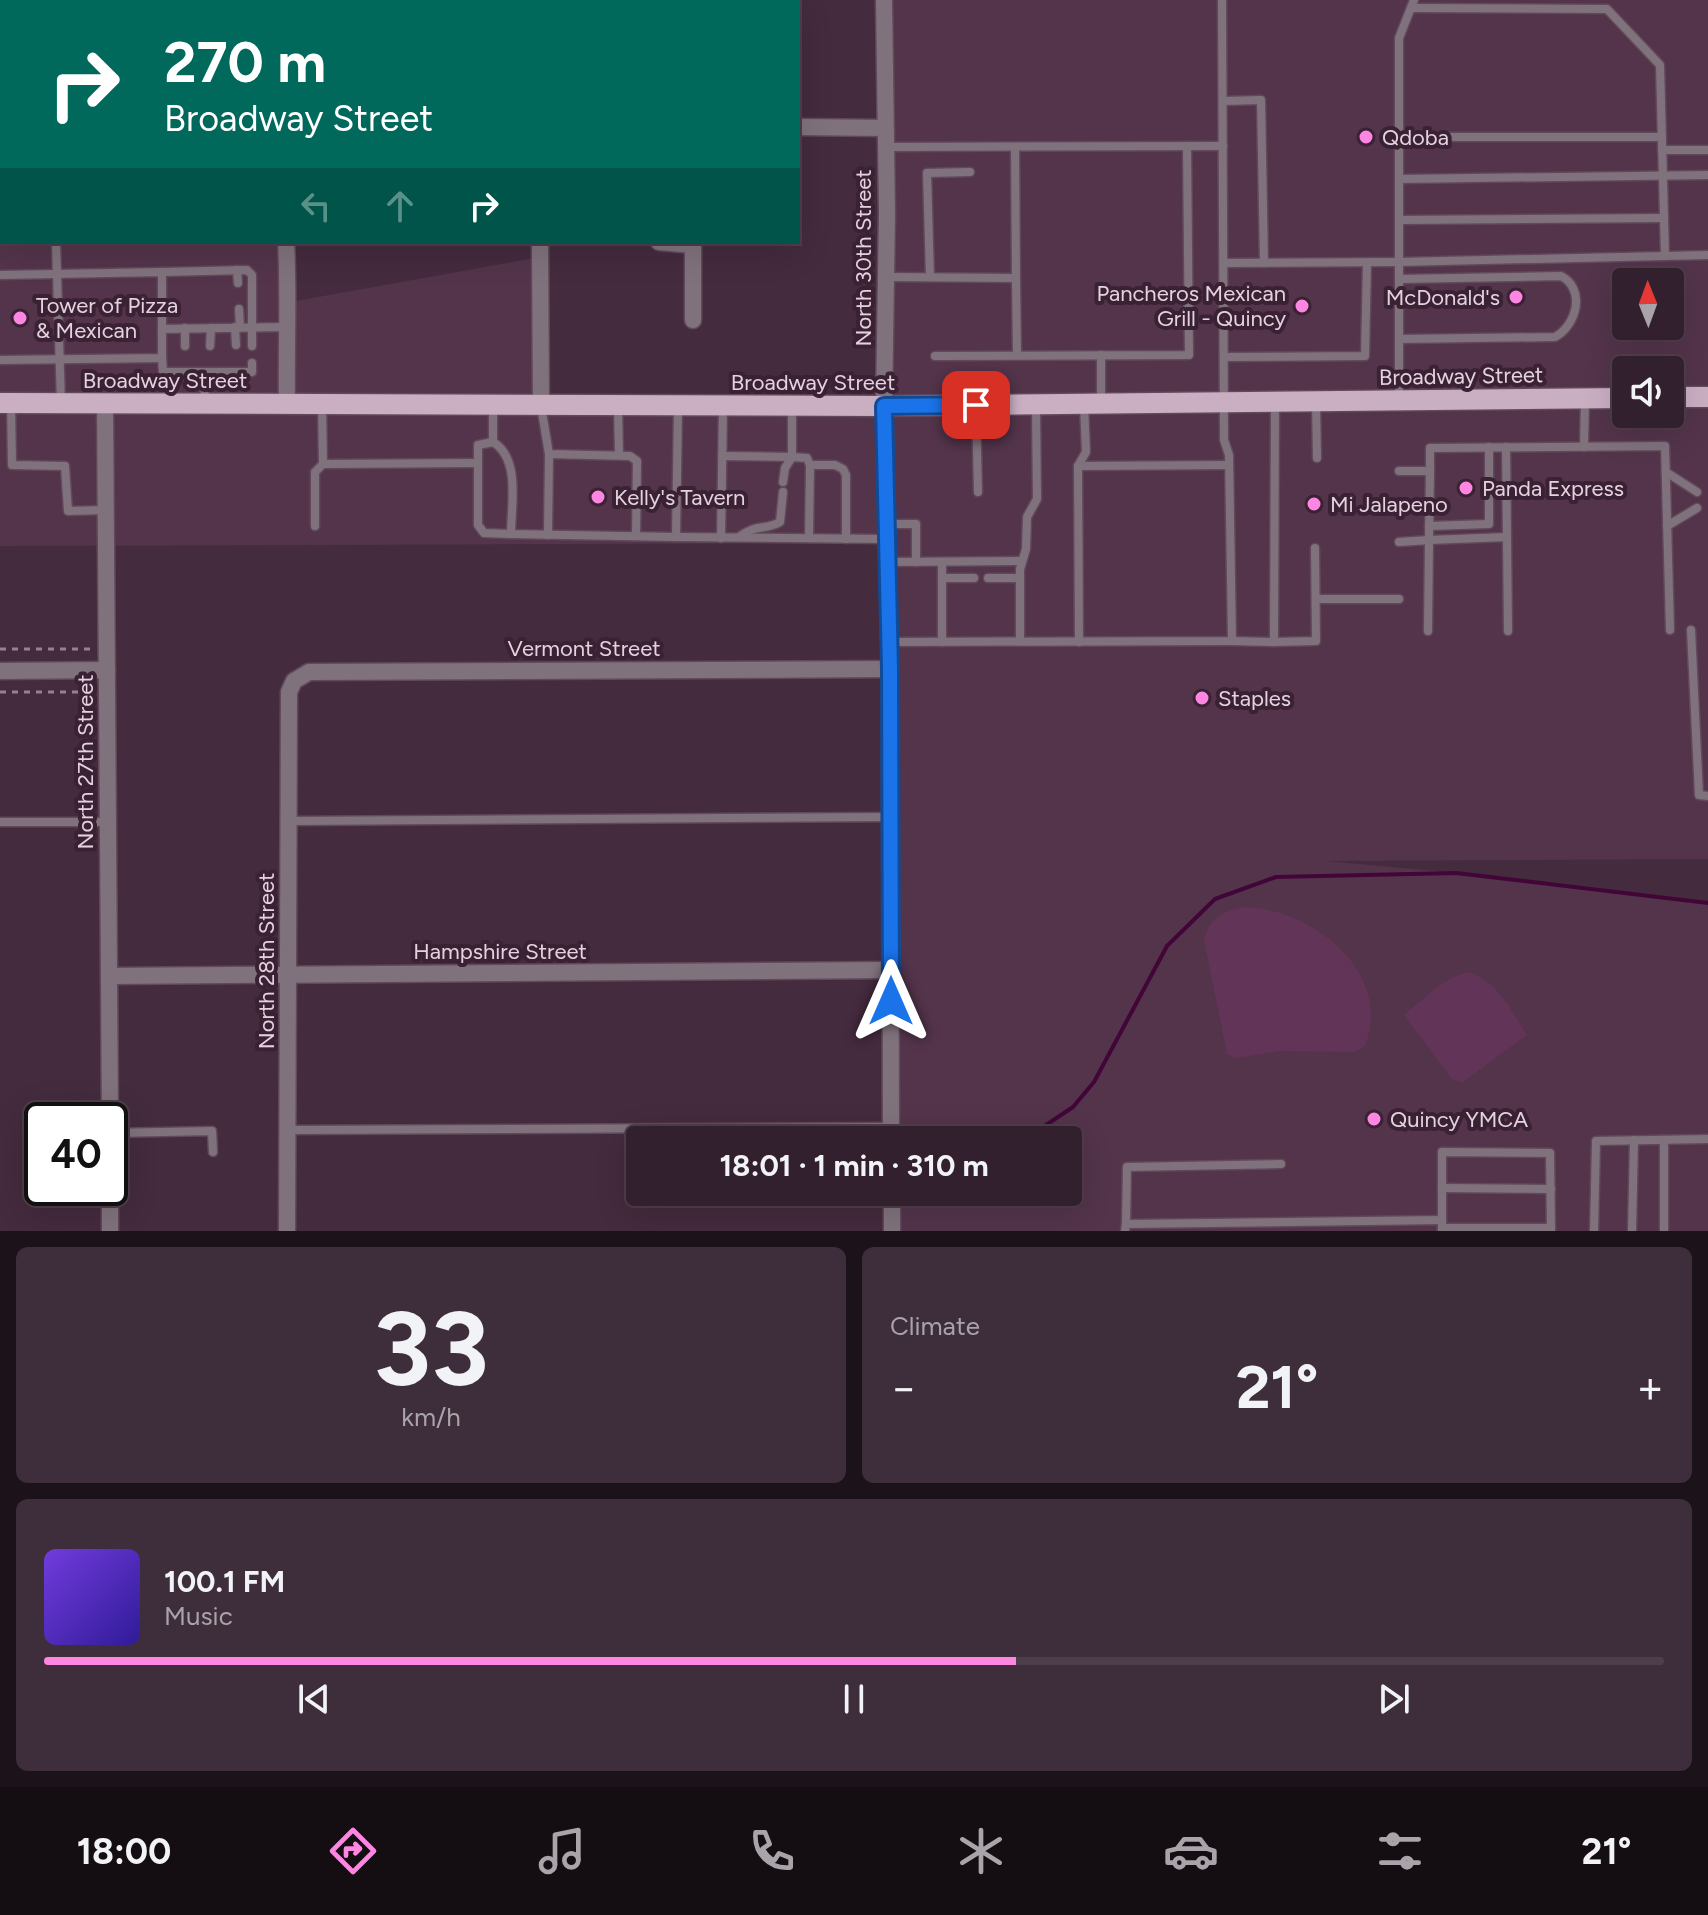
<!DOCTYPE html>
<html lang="en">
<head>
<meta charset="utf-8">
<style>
	body { margin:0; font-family:Figtree,sans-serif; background:#3e2d3a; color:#f1f3f6; height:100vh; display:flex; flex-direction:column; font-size:30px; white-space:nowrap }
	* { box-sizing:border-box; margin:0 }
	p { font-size:26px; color:#a9a3aa }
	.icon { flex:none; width:44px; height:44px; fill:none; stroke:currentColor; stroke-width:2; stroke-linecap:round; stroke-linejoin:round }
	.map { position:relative; height:1231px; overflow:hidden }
	.sheet { display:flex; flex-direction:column; gap:16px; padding:16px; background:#1c1219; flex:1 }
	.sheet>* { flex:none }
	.banner { position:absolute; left:0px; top:0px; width:800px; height:244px; box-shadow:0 8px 32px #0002,0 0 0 2px #4e3e4a; background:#00695c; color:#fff; overflow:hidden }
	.needle { width:52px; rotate:359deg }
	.controls { position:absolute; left:1612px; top:268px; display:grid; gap:16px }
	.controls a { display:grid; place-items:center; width:72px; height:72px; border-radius:8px; background:#33202e; box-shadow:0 8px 32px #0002,0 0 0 2px #4e3e4a; font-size:40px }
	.speed { position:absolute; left:24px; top:1102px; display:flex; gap:16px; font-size:40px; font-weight:700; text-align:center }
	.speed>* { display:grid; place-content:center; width:104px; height:104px; border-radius:50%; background:#33202e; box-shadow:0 8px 32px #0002,0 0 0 2px #4e3e4a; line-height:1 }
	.speed .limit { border:4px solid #111; border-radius:12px; background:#fff; color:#111 }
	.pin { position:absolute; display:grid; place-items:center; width:68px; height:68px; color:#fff; margin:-34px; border-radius:16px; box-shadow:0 4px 12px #0006 }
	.me { position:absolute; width:88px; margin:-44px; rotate:0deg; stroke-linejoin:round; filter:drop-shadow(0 0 6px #0008) }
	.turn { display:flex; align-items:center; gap:28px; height:168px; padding:0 32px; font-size:36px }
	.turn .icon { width:104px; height:104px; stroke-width:2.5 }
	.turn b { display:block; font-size:56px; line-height:68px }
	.lanes { display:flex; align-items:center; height:76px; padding:0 32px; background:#0003; justify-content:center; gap:40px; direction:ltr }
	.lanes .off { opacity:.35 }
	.big { font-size:60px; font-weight:700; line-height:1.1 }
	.sheet .card { flex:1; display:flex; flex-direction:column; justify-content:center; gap:12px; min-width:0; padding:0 28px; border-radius:12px; background:#3e2d3a }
	.sheet .dial { align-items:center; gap:0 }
	.dial b { font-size:104px; line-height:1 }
	.song { display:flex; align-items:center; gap:24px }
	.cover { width:96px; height:96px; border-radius:12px; background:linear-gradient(135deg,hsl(260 70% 55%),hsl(250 70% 35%)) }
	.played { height:8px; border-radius:4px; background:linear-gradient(90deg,#fd86e2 60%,#4e3e4a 60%) }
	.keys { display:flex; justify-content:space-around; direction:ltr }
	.heat { display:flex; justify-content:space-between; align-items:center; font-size:44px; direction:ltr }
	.sheet .tiles { flex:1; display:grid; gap:16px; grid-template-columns:1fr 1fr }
	.card:last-child { grid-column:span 2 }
	.trip { position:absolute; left:626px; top:1126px; width:456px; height:80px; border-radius:8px; background:#33202e; box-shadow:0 8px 32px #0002,0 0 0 2px #4e3e4a; font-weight:700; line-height:80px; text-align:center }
	.tabs { display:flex; height:128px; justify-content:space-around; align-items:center; background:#140d12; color:#a9a3aa }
	.tabs .icon { width:56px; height:56px }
	.tabs .current { color:#fd86e2 }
	.tabs b { font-size:36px; color:#f1f3f6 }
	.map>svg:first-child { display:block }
	.built { fill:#53344b; fill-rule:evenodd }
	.green { fill:#623458 }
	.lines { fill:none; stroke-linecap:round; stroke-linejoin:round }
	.stream { stroke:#420538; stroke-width:4 }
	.service-casing { stroke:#61495b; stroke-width:11 }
	.minor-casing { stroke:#61495b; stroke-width:19 }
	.tertiary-casing { stroke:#61495b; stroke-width:19 }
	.primary-casing { stroke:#61495b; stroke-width:23 }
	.path { stroke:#968291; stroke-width:3; stroke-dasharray:6 6; stroke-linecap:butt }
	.service { stroke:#80727c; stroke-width:8 }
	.minor { stroke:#80727c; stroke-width:16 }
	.tertiary { stroke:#80727c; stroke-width:16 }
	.primary { stroke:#caafc2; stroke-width:20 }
	.route-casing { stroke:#114b97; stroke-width:20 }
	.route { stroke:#1a73e8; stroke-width:14 }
	.poi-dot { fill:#fd86e2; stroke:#3a2133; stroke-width:3 }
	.labels { text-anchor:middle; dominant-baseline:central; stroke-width:8; stroke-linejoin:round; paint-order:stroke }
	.poi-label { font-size:22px; fill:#e4d3df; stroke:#3a2133; text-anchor:start }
	.street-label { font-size:22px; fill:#e4d3df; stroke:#3a2133 }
</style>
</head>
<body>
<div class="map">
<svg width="1708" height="1231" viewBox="0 0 1708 1231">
	<rect width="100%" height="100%" fill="#442b3e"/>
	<path class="built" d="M 884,0 L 1708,0 L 1708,859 L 1327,861 L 1456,873 L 1708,903 L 1708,1231 L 892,1231 L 892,1192 L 1068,1192 L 1068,1140 L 891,1140 L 886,543 L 0,546 L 0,227 L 2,242 L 286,242 L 290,302 L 540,257 L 541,405 L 884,406 ZM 1626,282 L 1670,282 L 1670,326 L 1626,326 ZM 1626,370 L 1670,370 L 1670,414 L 1626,414 Z"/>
	<g class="green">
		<path d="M 1245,907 C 1312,909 1394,972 1365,1046 L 1355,1052 L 1280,1051 L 1236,1058 L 1227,1054 L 1204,940 C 1211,916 1221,912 1245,907 Z"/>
		<path d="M 1469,972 C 1498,982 1511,1010 1527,1035 L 1462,1083 L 1452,1079 L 1404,1015 C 1424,999 1443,977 1469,972 Z"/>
	</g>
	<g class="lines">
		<path class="stream" d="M 1004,1140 L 1040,1129 L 1073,1107 L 1094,1082 L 1167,946 L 1215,899 L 1276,877 L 1456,873 L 1708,903"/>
		<g class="service-casing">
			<g id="service">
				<path d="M 1411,8 L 1607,9 L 1660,65 L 1665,256"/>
				<path d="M 1223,101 L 1261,100 L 1264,263"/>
				<path d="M 1399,137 L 1662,137"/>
				<path d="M 886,147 L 1223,146"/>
				<path d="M 1662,150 L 1708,150"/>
				<path d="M 1399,179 L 1708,175"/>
				<path d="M 1399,220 L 1664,218"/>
				<path d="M 56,242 L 61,403"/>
				<path d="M 1224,263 L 1399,262 L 1708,255"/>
				<path d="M 237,270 L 238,283"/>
				<path d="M 162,272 L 247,270 L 252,275 L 252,346"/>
				<path d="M 0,275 L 162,272 L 162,329 L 286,327"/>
				<path d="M 887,277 L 1016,278 L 1015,147"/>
				<path d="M 930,277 L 927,173 L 970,172"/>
				<path d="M 1016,278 L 1017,355"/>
				<path d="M 239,309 L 240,327"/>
				<path d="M 235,327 L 236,345"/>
				<path d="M 1399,339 L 1555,337 C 1577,325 1586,289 1561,276 L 1399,279"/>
				<path d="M 185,346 L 185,328"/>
				<path d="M 210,346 L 211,328"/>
				<path d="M 935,356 L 1189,355 L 1187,146"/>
				<path d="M 1224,357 L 1365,356 L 1367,263"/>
				<path d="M 162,358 L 163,372 L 252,372 L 252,363"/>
				<path d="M 0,360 L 162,358 L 162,329"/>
				<path d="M 204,372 L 205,404"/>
				<path d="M 1399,400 L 1399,38 L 1414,0"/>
				<path d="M 1101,402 L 1101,355"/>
				<path d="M 1275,403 L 1274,642 L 1316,641 L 1315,548"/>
				<path d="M 1316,403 L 1317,458"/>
				<path d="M 11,404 L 12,465 L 65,466 L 68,511 L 105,510"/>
				<path d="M 322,405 L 323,464 L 477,463"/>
				<path d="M 493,405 L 493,442 C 521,459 511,506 511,534 L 676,537 L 678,408"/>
				<path d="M 541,406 L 549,454 L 630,456 L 637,461 L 636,536"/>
				<path d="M 618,406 L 619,455"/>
				<path d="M 976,406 L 978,492"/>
				<path d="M 493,442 L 478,445 L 478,525 L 484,533 L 511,534"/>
				<path d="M 1506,447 L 1508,631"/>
				<path d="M 1584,447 L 1585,400"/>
				<path d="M 722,456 L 792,457 L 792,407"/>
				<path d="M 810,465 L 835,465 L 843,469 L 846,475 L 846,539"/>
				<path d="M 1078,466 L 1086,452 L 1084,405"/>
				<path d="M 1399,471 L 1430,471 L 1430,448 L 1665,446 L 1670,630"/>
				<path d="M 1666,472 L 1697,492"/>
				<path d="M 783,482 L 785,468 L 792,457 L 807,458 L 810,465 L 809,538"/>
				<path d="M 887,524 L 916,524 L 916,562"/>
				<path d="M 315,526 L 315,472 L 323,464"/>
				<path d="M 1429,526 L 1489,524 L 1489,447"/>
				<path d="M 1667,526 L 1697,508"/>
				<path d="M 548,535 L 549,454"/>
				<path d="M 676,537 L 886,539"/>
				<path d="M 739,537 C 758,523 764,531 780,522 L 783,492"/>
				<path d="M 721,538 L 723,406"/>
				<path d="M 1399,542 L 1429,540 L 1430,471"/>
				<path d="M 887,562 L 1022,561"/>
				<path d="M 942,578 L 974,578"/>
				<path d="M 988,578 L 1020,578"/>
				<path d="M 1316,599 L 1399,599"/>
				<path d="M 1691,630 L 1699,795 L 1708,796"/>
				<path d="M 1428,631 L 1429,540 L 1507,537"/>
				<path d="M 1020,641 L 1020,569 L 1026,549 L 1027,517 L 1037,499 L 1036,406"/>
				<path d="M 1232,641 L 1274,642"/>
				<path d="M 889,642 L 1232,641 L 1229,455 L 1224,440 L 1222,0"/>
				<path d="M 942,642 L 942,562"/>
				<path d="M 1079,642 L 1078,466 L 1229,465"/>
				<path d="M 289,821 L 890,817"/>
				<path d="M 0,822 L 107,822"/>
				<path d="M 288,1130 L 891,1127"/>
				<path d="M 110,1133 L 212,1131 L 213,1152"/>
				<path d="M 1442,1188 L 1551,1189"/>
				<path d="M 1126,1224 L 1127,1167 L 1281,1164"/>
				<path d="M 1442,1228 L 1551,1228"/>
				<path d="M 1125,1231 L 1126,1224 L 1442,1220"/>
				<path d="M 1442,1231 L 1442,1152 L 1550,1153 L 1551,1231"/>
				<path d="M 1594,1231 L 1596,1141 L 1708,1139"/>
				<path d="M 1632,1231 L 1634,1140"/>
				<path d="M 1664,1231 L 1664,1140"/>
			</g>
		</g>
		<g class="minor-casing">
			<g id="minor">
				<path d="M 282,0 L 283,2"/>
				<path d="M 538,0 L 538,2"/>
				<path d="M 798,127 L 885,128"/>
				<path d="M 286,242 C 289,296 286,350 287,404"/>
				<path d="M 540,242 L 541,405"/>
				<path d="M 659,242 L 693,245"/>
				<path d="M 693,320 L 693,242"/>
				<path d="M 105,404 L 110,1120"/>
				<path d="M 0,671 L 107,670"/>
				<path d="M 109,976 L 890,970"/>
				<path d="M 110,1188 L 110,1231"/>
				<path d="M 287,1231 L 289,692 L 294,681 L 309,672 L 890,669"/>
			</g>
		</g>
		<g class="tertiary-casing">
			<g id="tertiary">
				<path d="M 884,0 L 887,213 L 884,406 L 890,669 L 891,1140"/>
				<path d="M 892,1192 L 892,1231"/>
			</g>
		</g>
		<g class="primary-casing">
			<g id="primary">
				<path d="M 1670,397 L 1708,397"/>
				<path d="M 0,403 L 884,406 L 1626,398"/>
			</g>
		</g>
		<g class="path">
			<path d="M 0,649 L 92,649"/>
			<path d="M 0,692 L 92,692"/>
		</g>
		<use href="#service" class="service"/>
		<use href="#minor" class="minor"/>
		<use href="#tertiary" class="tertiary"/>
		<use href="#primary" class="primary"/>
	</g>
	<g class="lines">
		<g class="route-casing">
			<path id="route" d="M 891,1001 L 890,669 L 884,406 L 976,405"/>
		</g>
		<use href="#route" class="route"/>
	</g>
	<g class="poi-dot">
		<circle cx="1366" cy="137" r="8"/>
		<circle cx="1516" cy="297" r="8"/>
		<circle cx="1302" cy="306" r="8"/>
		<circle cx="20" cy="318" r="8"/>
		<circle cx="1466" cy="488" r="8"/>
		<circle cx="598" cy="497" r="8"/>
		<circle cx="1314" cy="504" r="8"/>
		<circle cx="1202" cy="698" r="8"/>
		<circle cx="1374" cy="1119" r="8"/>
	</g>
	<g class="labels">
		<g class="poi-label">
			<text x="1382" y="137">Qdoba</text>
			<text x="1286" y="293" text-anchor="end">Pancheros Mexican<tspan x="1286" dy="25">Grill - Quincy</tspan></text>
			<text x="1500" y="297" text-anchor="end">McDonald's</text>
			<text x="36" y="305">Tower of Pizza<tspan x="36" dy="25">&amp; Mexican</tspan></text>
			<text x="1482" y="488">Panda Express</text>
			<text x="614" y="497">Kelly's Tavern</text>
			<text x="1330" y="504">Mi Jalapeno</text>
			<text x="1218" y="698">Staples</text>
			<text x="1390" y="1119">Quincy YMCA</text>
		</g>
		<g class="street-label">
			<text transform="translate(863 258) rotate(-90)">North 30th Street</text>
			<text transform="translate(1461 376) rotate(-1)">Broadway Street</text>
			<text x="165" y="380">Broadway Street</text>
			<text x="813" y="382">Broadway Street</text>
			<text x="584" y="648">Vermont Street</text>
			<text transform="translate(85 762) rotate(-90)">North 27th Street</text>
			<text x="500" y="951">Hampshire Street</text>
			<text transform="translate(266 961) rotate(-90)">North 28th Street</text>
		</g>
	</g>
</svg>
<div class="controls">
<a><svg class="needle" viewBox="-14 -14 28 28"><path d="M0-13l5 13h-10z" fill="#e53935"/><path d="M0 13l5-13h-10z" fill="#a9a3aa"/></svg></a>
<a><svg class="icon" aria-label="sound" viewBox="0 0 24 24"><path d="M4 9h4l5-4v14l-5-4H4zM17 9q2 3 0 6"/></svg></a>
</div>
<div class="speed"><div class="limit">40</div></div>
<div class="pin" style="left:976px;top:405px;background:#d93025"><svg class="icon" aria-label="arrive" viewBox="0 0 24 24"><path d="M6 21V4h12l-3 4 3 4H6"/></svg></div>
<svg class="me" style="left:891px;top:1001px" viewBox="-20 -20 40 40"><path d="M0-17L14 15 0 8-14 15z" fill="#1a73e8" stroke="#fff" stroke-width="4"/></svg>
<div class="trip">18:01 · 1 min · 310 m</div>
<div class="banner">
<div class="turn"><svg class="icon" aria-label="right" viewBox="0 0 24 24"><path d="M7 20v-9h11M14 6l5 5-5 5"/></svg><div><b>270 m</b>Broadway Street</div></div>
<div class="lanes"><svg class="icon off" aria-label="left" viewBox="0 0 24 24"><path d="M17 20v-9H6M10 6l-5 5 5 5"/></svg><svg class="icon off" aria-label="ahead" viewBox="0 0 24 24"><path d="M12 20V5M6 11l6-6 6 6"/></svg><svg class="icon" aria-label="right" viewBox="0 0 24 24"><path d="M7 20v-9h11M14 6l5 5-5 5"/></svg></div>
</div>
</div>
<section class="sheet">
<div class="tiles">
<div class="card dial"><b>33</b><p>km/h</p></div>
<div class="card"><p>Climate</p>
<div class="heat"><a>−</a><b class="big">21°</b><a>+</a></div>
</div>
<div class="card">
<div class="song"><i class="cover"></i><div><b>100.1 FM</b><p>Music</p></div></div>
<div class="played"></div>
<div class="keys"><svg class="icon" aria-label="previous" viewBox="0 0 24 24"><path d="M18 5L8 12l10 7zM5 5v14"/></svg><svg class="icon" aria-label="pause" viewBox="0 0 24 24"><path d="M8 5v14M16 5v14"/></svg><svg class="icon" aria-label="next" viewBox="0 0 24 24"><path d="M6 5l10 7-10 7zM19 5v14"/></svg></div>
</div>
</div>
</section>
<nav class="tabs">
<b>18:00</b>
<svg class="icon current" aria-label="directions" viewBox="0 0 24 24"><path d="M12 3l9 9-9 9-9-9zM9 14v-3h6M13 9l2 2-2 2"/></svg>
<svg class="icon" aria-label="music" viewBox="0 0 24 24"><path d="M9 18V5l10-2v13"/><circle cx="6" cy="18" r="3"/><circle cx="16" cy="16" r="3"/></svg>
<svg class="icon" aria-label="phone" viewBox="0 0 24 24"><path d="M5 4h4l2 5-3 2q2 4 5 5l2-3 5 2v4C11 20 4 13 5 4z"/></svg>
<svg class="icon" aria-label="climate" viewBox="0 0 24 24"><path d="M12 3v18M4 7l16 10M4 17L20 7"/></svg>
<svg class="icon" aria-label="car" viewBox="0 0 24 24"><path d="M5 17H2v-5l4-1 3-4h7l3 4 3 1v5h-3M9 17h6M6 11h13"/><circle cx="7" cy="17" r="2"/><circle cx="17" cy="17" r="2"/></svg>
<svg class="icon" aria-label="filters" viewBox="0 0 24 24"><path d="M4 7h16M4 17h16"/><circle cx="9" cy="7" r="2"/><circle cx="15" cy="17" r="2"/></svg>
<b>21°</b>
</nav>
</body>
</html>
